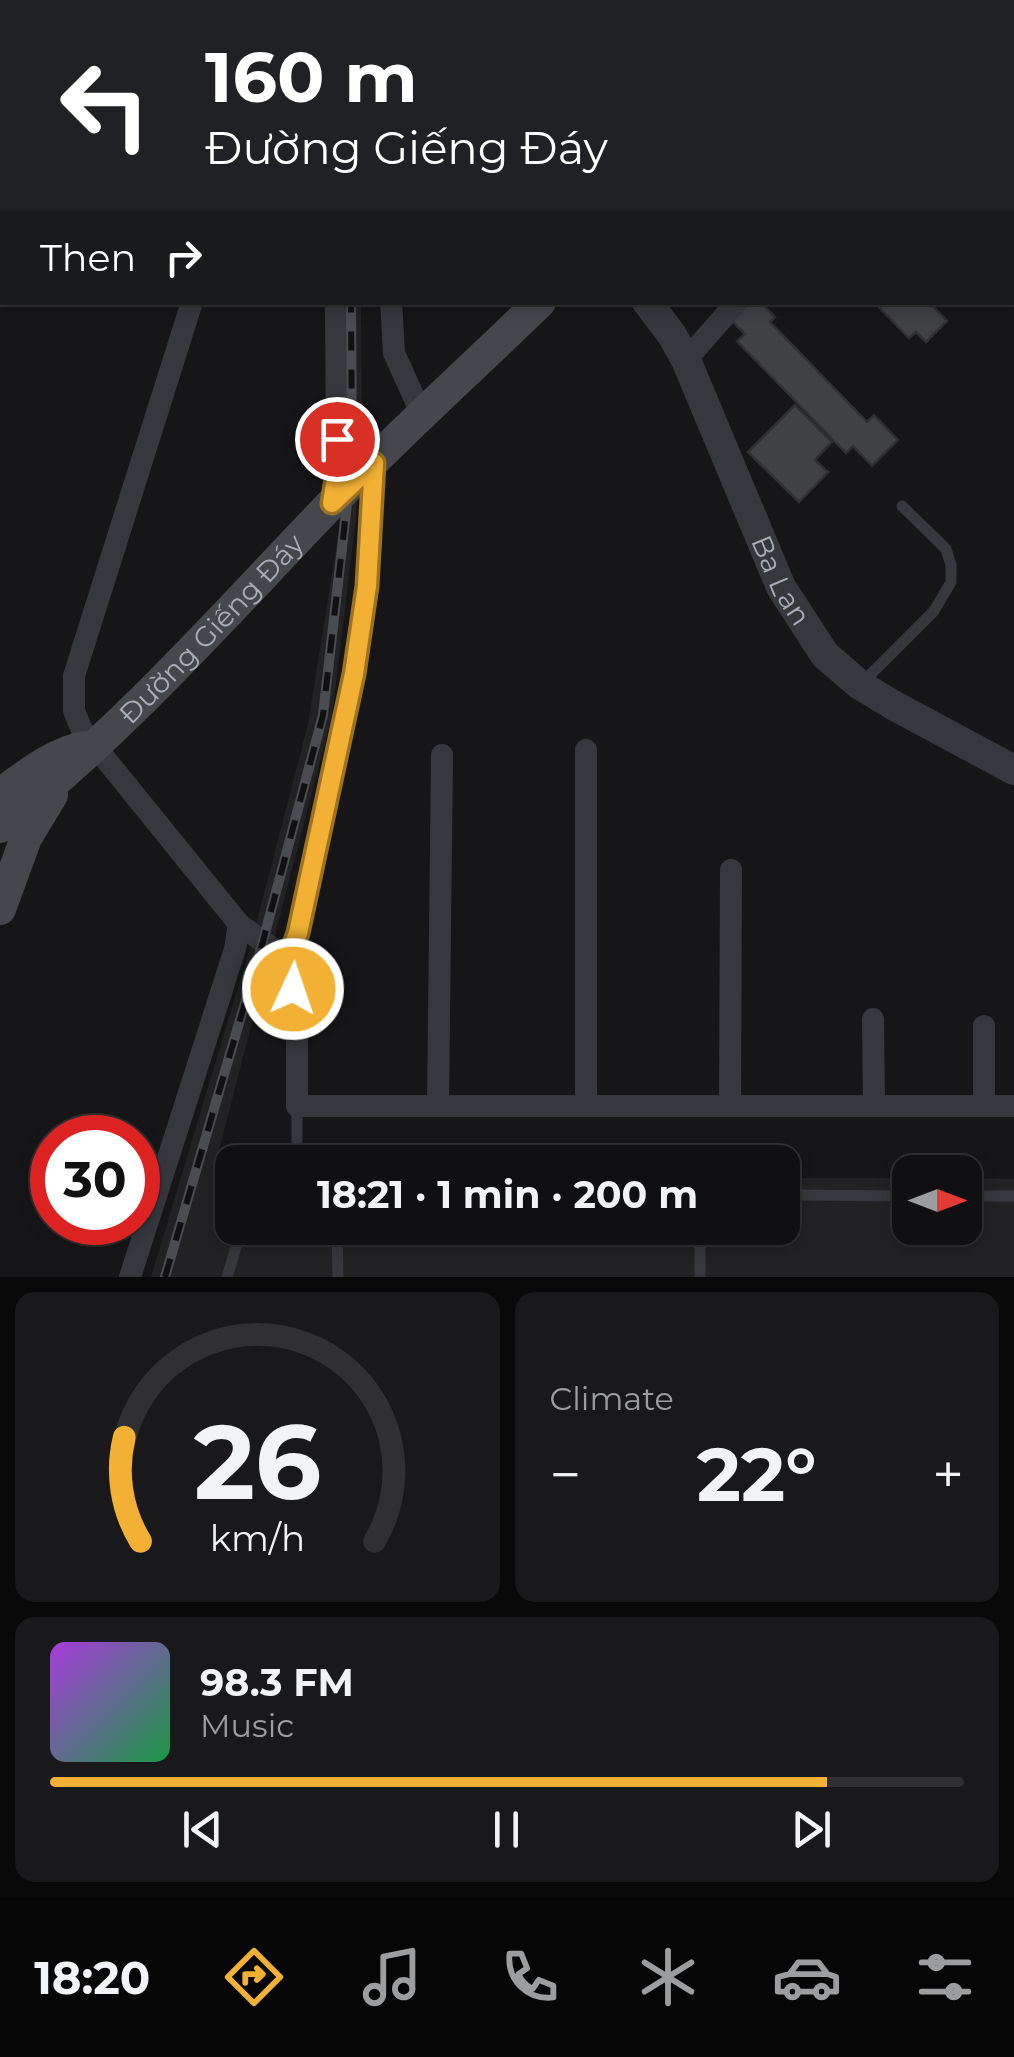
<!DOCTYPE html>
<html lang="en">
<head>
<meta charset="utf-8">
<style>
	body { margin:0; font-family:Montserrat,sans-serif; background:#19191b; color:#f1f3f6; height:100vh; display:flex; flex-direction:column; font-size:38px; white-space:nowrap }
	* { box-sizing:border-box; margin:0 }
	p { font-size:32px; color:#9c9d9f }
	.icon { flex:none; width:55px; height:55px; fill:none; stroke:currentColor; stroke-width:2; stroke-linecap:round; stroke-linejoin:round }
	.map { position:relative; height:1277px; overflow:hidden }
	.drawer { display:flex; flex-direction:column; gap:15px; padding:15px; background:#09090a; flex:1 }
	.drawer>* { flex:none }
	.banner { position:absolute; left:0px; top:0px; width:1015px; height:305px; box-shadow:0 5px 15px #0003,0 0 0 2px #303032; background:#202124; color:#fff; overflow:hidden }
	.needle { width:65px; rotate:90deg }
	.buttons { position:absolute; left:892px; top:1155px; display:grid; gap:20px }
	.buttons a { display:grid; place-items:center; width:90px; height:90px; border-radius:20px; background:#101012; box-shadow:0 5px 15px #0003,0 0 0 2px #303032; font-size:50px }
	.speed { position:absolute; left:30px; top:1115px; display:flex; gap:20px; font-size:50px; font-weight:700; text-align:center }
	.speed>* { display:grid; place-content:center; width:130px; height:130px; border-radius:50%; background:#101012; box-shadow:0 5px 15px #0003,0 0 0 2px #303032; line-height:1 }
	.speed .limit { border:15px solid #d22; background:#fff; color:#111 }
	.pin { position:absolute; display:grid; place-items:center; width:85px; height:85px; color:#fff; margin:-42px; border:5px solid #fff; border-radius:50%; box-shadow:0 2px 10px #0007 }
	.me { position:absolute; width:110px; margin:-55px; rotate:3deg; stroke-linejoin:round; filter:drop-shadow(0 0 8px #0008) }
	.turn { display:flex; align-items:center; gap:35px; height:210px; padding:0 40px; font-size:45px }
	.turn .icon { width:130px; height:130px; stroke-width:2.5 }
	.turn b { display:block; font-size:70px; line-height:85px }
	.then { display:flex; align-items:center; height:95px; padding:0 40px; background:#0003; gap:20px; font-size:38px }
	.big { font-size:75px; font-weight:700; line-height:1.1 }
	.drawer .card { flex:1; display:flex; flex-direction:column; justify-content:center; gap:15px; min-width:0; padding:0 35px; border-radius:20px; background:#19191b }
	.drawer .dial { align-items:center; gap:0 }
	.dial svg { height:260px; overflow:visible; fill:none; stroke:#303032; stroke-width:7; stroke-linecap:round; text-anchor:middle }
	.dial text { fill:#f1f3f6; stroke:none }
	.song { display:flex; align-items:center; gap:30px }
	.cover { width:120px; height:120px; border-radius:15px; background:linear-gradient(135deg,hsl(280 70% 55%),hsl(140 70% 35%)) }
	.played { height:10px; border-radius:5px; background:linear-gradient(90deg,#f2b134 85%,#303032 85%) }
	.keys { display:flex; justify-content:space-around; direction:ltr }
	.heat { display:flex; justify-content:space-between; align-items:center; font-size:55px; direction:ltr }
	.drawer .tiles { flex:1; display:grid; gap:15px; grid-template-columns:1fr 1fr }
	.card:last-child { grid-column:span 2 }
	.trip { position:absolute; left:215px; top:1145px; width:585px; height:100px; border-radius:20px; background:#101012; box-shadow:0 5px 15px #0003,0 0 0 2px #303032; font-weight:700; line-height:100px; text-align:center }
	.tab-bar { display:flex; height:160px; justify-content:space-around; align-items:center; background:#060607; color:#9c9d9f }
	.tab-bar .icon { width:70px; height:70px }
	.tab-bar .active { color:#f2b134 }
	.tab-bar b { font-size:45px; color:#f1f3f6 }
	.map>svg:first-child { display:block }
	.built { fill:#222225 }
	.building { fill:#404145; stroke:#303034; stroke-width:2.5 }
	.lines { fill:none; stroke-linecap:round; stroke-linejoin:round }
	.service { stroke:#37383d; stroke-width:11 }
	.minor { stroke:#37383d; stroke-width:22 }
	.tertiary { stroke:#37383d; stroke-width:30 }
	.secondary { stroke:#45474d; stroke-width:32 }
	.rail-casing { stroke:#4a4c52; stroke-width:10 }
	.rail { stroke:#111113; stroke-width:6; stroke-dasharray:19; stroke-linecap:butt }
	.route-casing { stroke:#9d7322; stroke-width:25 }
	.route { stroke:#f2b134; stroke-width:18 }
	.labels { text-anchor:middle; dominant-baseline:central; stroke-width:10; stroke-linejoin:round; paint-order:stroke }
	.street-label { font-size:28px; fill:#a8adb8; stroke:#111113 }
</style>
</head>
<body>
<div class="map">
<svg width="1014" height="1277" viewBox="0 0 1014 1277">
	<rect width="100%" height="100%" fill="#161618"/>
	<path class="built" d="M 342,303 L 361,303 L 362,448 L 355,526 L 332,716 L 213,1173 L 232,1175 L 232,1228 L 782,1228 L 783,1178 L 910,1178 L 910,1228 L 965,1228 L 965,1178 L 1014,1179 L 1014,1277 L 151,1277 L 249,951 L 308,724 L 338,536 L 345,459 Z"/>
	<g class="building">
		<path d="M 741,302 L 760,302 L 775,317 L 770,322 L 867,422 L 874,415 L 898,440 L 872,466 L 853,446 L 846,453 L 737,341 L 745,334 L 727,316 Z"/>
		<path d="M 874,302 L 929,302 L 947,321 L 926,342 L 916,332 L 909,338 Z"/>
		<path d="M 795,405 L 832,442 L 815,460 L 828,472 L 799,502 L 748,452 Z"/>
	</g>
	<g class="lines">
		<g class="service">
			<path d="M 862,683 L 934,611 L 951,582 L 951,565 L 946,549 L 902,506"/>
			<path d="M 297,1162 L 297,1106"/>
			<path d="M 782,1195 L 910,1196"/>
			<path d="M 965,1196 L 1014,1196"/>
			<path d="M 337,1228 L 338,1277"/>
			<path d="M 227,1277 L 242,1228"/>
			<path d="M 700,1277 L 700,1228"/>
		</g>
		<g class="minor">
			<path d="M 314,0 L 315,2"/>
			<path d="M 363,0 L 363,2"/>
			<path d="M 956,0 L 957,2"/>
			<path d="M 892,2 L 906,0"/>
			<path d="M 1012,81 L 1014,83"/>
			<path d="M 192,302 L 74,676 L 74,711 L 82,730 L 239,924 L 288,960"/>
			<path d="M 391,302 L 394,353 L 422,415"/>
			<path d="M 686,360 L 737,302"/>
			<path d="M 374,463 L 367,586 L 354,675 L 298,933 L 288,960 L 297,1019 L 297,1106 L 1014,1106"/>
			<path d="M 332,503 L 337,473 L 336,302"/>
			<path d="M 586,750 L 586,1106"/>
			<path d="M 873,1019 L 874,1106"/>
			<path d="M 984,1026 L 984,1106"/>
			<path d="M 438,1106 L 442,755"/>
			<path d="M 730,1106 L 731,870"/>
			<path d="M 130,1277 L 235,949 L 239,924"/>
		</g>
		<g class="tertiary">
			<path d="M 43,0 L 44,2"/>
			<path d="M 0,58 L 2,57"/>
			<path id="s1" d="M 647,302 L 672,335 L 686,360 L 781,587 L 825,655 L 860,685 L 893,705 L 1014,770"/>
		</g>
		<g class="secondary">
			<path d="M 672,0 L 673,2"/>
			<path d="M 0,794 C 27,775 53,753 85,747"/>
			<path id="s2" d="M 0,827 C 123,731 224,615 332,503 C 399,434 471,369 540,302"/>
			<path d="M 0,909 L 26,838 L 52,795"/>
		</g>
		<g class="rail-casing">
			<g id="rail">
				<path d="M 334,0 L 334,2"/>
				<path d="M 165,1277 L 263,941 L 323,715 L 352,460 L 351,302"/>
			</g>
		</g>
		<use href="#rail" class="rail"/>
	</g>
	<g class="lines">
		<g class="route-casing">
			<path id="route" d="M 293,989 L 288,960 L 298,933 L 354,674 L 367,586 L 374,463 L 332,503 L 337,473 L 337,439"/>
		</g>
		<use href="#route" class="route"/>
	</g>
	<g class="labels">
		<g class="street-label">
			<text stroke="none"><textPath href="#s1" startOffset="310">Ba Lan</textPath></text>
			<text stroke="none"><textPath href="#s2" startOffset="290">Đường Giếng Đáy</textPath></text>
		</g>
	</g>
</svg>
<div class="buttons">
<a><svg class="needle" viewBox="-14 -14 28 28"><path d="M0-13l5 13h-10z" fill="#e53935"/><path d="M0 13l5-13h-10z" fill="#9c9d9f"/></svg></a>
</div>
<div class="speed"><div class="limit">30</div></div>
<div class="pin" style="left:337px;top:439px;background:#d93025"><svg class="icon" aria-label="arrive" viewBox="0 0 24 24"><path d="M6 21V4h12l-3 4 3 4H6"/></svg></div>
<svg class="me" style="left:293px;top:989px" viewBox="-20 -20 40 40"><circle r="17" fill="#f2b134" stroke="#fff" stroke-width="3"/><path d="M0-11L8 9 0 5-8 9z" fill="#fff"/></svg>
<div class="trip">18:21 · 1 min · 200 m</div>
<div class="banner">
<div class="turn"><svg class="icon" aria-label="left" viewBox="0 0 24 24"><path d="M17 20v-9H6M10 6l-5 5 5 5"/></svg><div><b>160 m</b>Đường Giếng Đáy</div></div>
<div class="then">Then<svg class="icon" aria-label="right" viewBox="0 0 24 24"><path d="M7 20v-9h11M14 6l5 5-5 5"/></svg></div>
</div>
</div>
<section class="drawer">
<div class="tiles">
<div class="card dial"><svg viewBox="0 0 100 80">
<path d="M14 69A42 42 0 1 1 86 69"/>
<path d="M14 69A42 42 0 0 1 9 37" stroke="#f2b134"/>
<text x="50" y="56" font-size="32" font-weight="700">26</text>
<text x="50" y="72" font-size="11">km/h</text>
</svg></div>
<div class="card"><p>Climate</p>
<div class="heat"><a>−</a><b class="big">22°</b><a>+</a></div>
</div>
<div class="card">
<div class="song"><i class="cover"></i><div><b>98.3 FM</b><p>Music</p></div></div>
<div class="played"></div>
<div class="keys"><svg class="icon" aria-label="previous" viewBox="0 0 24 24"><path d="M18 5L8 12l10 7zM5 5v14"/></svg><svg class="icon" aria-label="pause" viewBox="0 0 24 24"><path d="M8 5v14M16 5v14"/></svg><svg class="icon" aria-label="next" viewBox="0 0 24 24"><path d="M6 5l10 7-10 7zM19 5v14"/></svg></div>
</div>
</div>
</section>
<nav class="tab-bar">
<b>18:20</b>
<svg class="icon active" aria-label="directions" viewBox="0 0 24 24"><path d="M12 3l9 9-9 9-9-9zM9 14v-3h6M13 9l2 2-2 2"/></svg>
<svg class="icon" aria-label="music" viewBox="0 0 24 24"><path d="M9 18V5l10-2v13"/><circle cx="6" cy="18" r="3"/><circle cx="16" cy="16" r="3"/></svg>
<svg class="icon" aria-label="phone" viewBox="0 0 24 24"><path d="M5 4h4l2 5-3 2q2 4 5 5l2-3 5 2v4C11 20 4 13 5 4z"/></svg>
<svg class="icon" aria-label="climate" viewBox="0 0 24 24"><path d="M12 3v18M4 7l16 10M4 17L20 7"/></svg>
<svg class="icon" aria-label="car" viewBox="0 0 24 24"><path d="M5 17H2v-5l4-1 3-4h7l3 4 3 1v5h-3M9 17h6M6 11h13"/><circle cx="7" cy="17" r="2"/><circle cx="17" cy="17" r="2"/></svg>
<svg class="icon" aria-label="filters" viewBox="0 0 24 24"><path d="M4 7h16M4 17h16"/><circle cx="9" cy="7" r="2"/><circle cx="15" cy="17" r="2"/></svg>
</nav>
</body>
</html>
